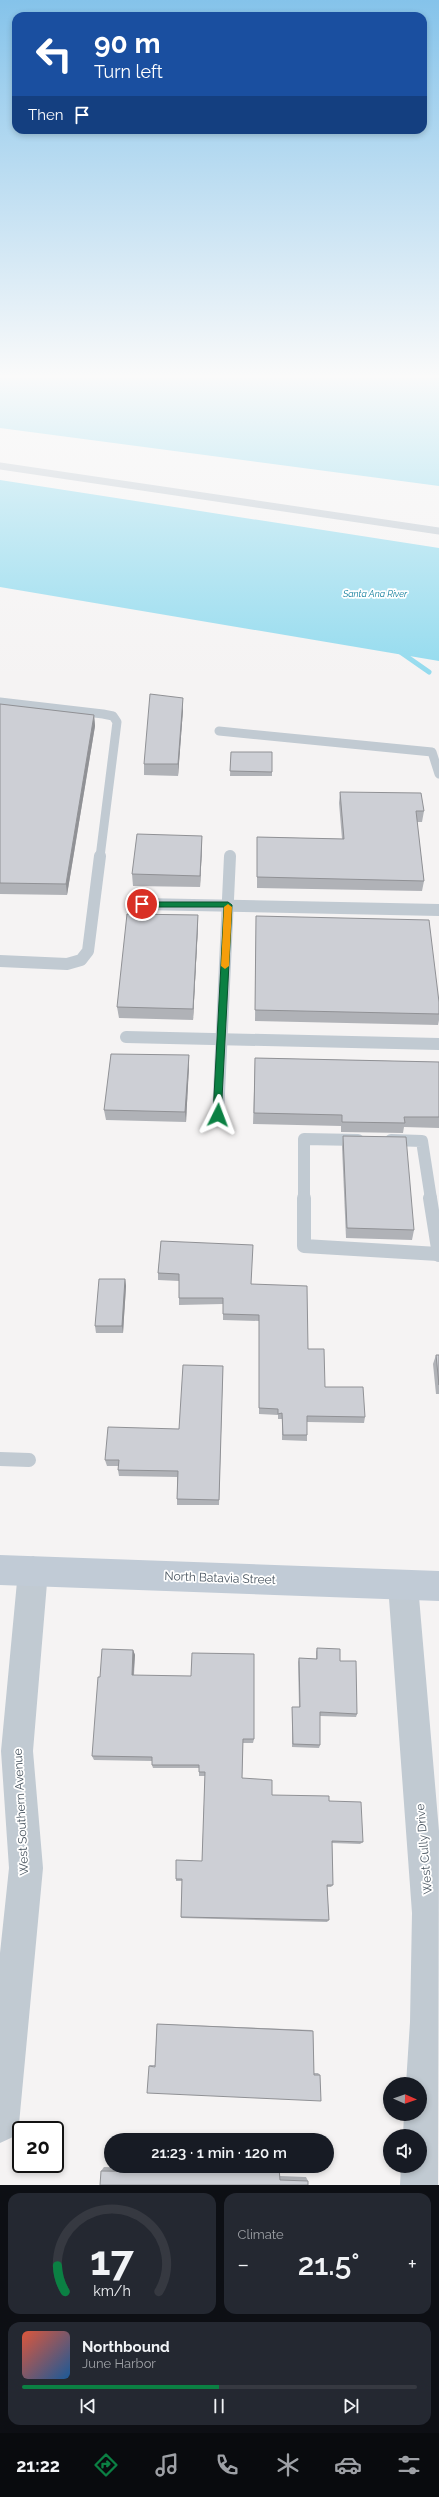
<!DOCTYPE html>
<html lang="en">
<head>
<meta charset="utf-8">
<style>
	body { margin:0; font-family:Raleway,sans-serif; background:#242831; color:#f1f3f6; height:100vh; display:flex; flex-direction:column; font-size:15px; white-space:nowrap }
	* { box-sizing:border-box; margin:0 }
	p { font-size:13px; color:#9ea1a6 }
	.icon { flex:none; width:22px; height:22px; fill:none; stroke:currentColor; stroke-width:2; stroke-linecap:round; stroke-linejoin:round }
	.map { position:relative; height:2185px; overflow:hidden }
	.drawer { display:flex; flex-direction:column; gap:8px; padding:8px; background:#0d0f14; flex:1 }
	.drawer>* { flex:none }
	.hud { position:absolute; left:12px; top:12px; width:415px; height:122px; border-radius:12px; box-shadow:0 2px 6px #0003; background:#1a4fa0; color:#fff; overflow:hidden }
	.needle { width:26px; rotate:92deg }
	.fabs { position:absolute; left:383px; top:2077px; display:grid; gap:8px }
	.fabs a { display:grid; place-items:center; width:44px; height:44px; border-radius:50%; background:#171b24; box-shadow:0 2px 6px #0003; font-size:20px }
	.speed { position:absolute; left:12px; top:2121px; display:flex; gap:8px; font-size:20px; font-weight:700; text-align:center }
	.speed>* { display:grid; place-content:center; width:52px; height:52px; border-radius:50%; background:#171b24; box-shadow:0 2px 6px #0003; line-height:1 }
	.speed .limit { border:2px solid #111; border-radius:6px; background:#fff; color:#111 }
	.pin { position:absolute; display:grid; place-items:center; width:34px; height:34px; color:#fff; margin:-17px; border:2px solid #fff; border-radius:50%; box-shadow:0 1px 4px #0007 }
	.me { position:absolute; width:44px; margin:-22px; rotate:3deg; stroke-linejoin:round; filter:drop-shadow(0 0 3px #0008) }
	.turn { display:flex; align-items:center; gap:14px; height:84px; padding:0 16px; font-size:18px }
	.turn .icon { width:52px; height:52px; stroke-width:2.5 }
	.turn b { display:block; font-size:28px; line-height:34px }
	.then { display:flex; align-items:center; height:38px; padding:0 16px; background:#0003; gap:8px; font-size:15px }
	.big { font-size:30px; font-weight:600; line-height:1.1 }
	.drawer .card { flex:1; display:flex; flex-direction:column; justify-content:center; gap:6px; min-width:0; padding:0 14px; border-radius:12px; background:#242831 }
	.drawer .dial { align-items:center; gap:0 }
	.dial svg { height:104px; overflow:visible; fill:none; stroke:#363941; stroke-width:7; stroke-linecap:round; text-anchor:middle }
	.dial text { fill:#f1f3f6; stroke:none }
	.song { display:flex; align-items:center; gap:12px }
	.cover { width:48px; height:48px; border-radius:6px; background:linear-gradient(135deg,hsl(10 70% 55%),hsl(210 70% 35%)) }
	.played { height:4px; border-radius:2px; background:linear-gradient(90deg,#0b8043 50%,#363941 50%) }
	.keys { display:flex; justify-content:space-around; direction:ltr }
	.heat { display:flex; justify-content:space-between; align-items:center; font-size:22px; direction:ltr }
	.drawer .tiles { flex:1; display:grid; gap:8px; grid-template-columns:1fr 1fr }
	.card:last-child { grid-column:span 2 }
	.trip { position:absolute; left:104px; top:2133px; width:230px; height:40px; border-radius:20px; background:#171b24; box-shadow:0 2px 6px #0003; font-weight:600; line-height:40px; text-align:center }
	.tab-bar { display:flex; height:64px; justify-content:space-around; align-items:center; background:#090b0e; color:#9ea1a6 }
	.tab-bar .icon { width:28px; height:28px }
	.tab-bar .selected { color:#0b8043 }
	.tab-bar b { font-size:18px; color:#f1f3f6 }
	.map>svg:first-child { display:block }
	.water { fill:#90daee }
	.lines { fill:none; stroke-linecap:round; stroke-linejoin:round }
	.stream { stroke:#90daee; stroke-width:5 }
	.service-far3 { stroke:#c1cad2; stroke-width:7 }
	.service-far2 { stroke:#c1cad2; stroke-width:9 }
	.service-far1 { stroke:#c1cad2; stroke-width:12 }
	.service { stroke:#c1cad2; stroke-width:14 }
	.minor { fill:#c1cad2; fill-rule:evenodd }
	.secondary { fill:#c1cbd6; fill-rule:evenodd }
	.wall { fill:#b0b2b7 }
	.shaded-wall { fill:#909195 }
	.building { fill:#cdcfd5; stroke:#909195 }
	.route { fill:#0b8043; stroke:#07532c }
	.slow { fill:#f59e0b }
	.labels { text-anchor:middle; dominant-baseline:central; stroke-width:3.5; stroke-linejoin:round; paint-order:stroke }
	.far-water-label { font-size:9px; font-style:italic; fill:#0c7c9b; stroke:#fff }
	.near-street-label { font-size:12px; fill:#4a5661; stroke:#fff }
</style>
</head>
<body>
<div class="map">
<svg width="439" height="2185" viewBox="0 0 439 2185">
	<rect width="100%" height="100%" fill="#f5f3f3"/>
	<g class="water">
		<path d="M 0,378 L 439,378 L 439,486 L 0,428 Z"/>
		<path d="M 0,480 L 439,548 L 439,661 L 0,587 Z"/>
	</g>
	<g class="lines">
		<path class="stream" d="M 396,649 L 429,672"/>
		<path class="service-far3" d="M 0,466 L 439,531"/>
		<g class="service-far2">
			<path d="M 0,702 L 103,714 L 113,716 L 117,722 L 100,857"/>
			<path d="M 219,731 L 432,752 L 439,774"/>
			<path d="M 230,857 L 230,855"/>
		</g>
		<g class="service-far1">
			<path d="M 142,904 L 439,910"/>
			<path d="M 0,961 L 67,964 L 81,960 L 88,951 L 100,856"/>
			<path d="M 126,1037 L 439,1044"/>
			<path d="M 218,1115 L 230,856"/>
			<path d="M 391,1140 L 422,1141 L 431,1199"/>
			<path d="M 304,1199 L 304,1139 L 358,1140"/>
		</g>
		<g class="service">
			<path d="M 304,1198 L 304,1246 L 438,1254"/>
			<path d="M 430,1198 L 439,1255"/>
			<path d="M 0,1459 L 29,1460"/>
		</g>
		<g class="minor">
			<path d="M 33,1556 L 43,1561 L 48,1571 L 33,1751 L 43,1868 L 19,2124 L 13,2137 L 0,2143 L 0,1953 L 9,1868 L 1,1751 L 18,1571 L 23,1561 Z"/>
			<path d="M 403,1570 L 413,1575 L 418,1585 L 439,1831 L 438,2185 L 400,2185 L 401,2166 L 420,2166 L 420,2136 L 403,2136 L 404,2114 L 420,2114 L 420,2084 L 406,2084 L 410,2022 L 412,1913 L 388,1585 L 393,1575 Z"/>
		</g>
		<path class="secondary" d="M 0,1555 L 439,1571 L 439,1601 L 0,1585 Z"/>
	</g>
	<g class="wall">
		<path d="M 0,704 L 94,715 L 95,726 L 67,895 L 0,894 Z"/>
		<path d="M 183,710 L 178,776 L 144,775 L 144,764 Z"/>
		<path d="M 231,752 L 272,752 L 272,776 L 230,776 Z"/>
		<path d="M 340,792 L 424,811 L 422,822 L 417,822 L 424,881 L 422,891 L 257,888 L 257,837 L 342,839 L 339,803 Z"/>
		<path d="M 202,836 L 202,847 L 200,887 L 133,886 L 132,874 Z"/>
		<path d="M 198,915 L 198,926 L 193,1020 L 119,1018 L 117,1007 Z"/>
		<path d="M 256,927 L 439,1002 L 439,1020 L 438,1025 L 255,1021 Z"/>
		<path d="M 189,1055 L 189,1066 L 186,1122 L 106,1120 L 104,1110 Z"/>
		<path d="M 255,1058 L 439,1062 L 439,1128 L 404,1127 L 403,1133 L 341,1132 L 341,1126 L 253,1124 Z"/>
		<path d="M 343,1136 L 414,1230 L 412,1240 L 346,1238 L 342,1147 Z"/>
		<path d="M 161,1241 L 251,1284 L 308,1349 L 325,1387 L 365,1417 L 364,1423 L 307,1422 L 307,1441 L 282,1440 L 282,1419 L 278,1419 L 278,1415 L 259,1414 L 259,1321 L 223,1320 L 223,1304 L 179,1305 L 179,1281 L 158,1280 L 158,1273 Z"/>
		<path d="M 125,1279 L 126,1286 L 123,1333 L 96,1333 L 95,1326 Z"/>
		<path d="M 436,1355 L 439,1355 L 439,1394 L 436,1394 L 433,1364 Z"/>
		<path d="M 223,1366 L 219,1505 L 177,1505 L 177,1477 L 119,1476 L 118,1470 L 119,1466 L 107,1466 L 105,1460 L 179,1429 Z"/>
		<path d="M 317,1648 L 340,1661 L 357,1714 L 356,1717 L 320,1716 L 320,1745 L 319,1748 L 292,1747 L 292,1707 L 299,1707 L 298,1662 L 299,1658 L 316,1659 L 316,1652 Z"/>
		<path d="M 133,1650 L 135,1655 L 134,1675 L 254,1739 L 253,1743 L 243,1743 L 242,1778 L 272,1795 L 329,1801 L 363,1842 L 360,1844 L 332,1843 L 333,1885 L 331,1887 L 327,1887 L 329,1920 L 327,1922 L 181,1918 L 181,1917 L 182,1881 L 176,1881 L 176,1879 L 202,1861 L 205,1776 L 199,1776 L 199,1768 L 153,1768 L 152,1765 L 152,1761 L 94,1760 L 92,1756 L 100,1677 Z"/>
		<path d="M 157,2024 L 311,2030 L 313,2031 L 314,2073 L 318,2073 L 320,2075 L 149,2066 L 150,2065 L 155,2065 Z"/>
		<path d="M 167,2166 L 279,2166 L 280,2176 L 306,2177 L 308,2181 L 308,2185 L 101,2171 L 104,2167 L 167,2169 Z"/>
	</g>
	<g class="shaded-wall">
		<path d="M 183,698 L 183,710 L 178,776 L 178,764 Z"/>
		<path d="M 94,715 L 95,726 L 67,895 L 66,884 Z"/>
		<path d="M 202,836 L 202,847 L 200,887 L 200,876 Z"/>
		<path d="M 198,915 L 198,926 L 193,1020 L 193,1009 Z"/>
		<path d="M 189,1055 L 189,1066 L 186,1122 L 185,1112 Z"/>
		<path d="M 125,1279 L 126,1286 L 123,1333 L 122,1326 Z"/>
		<path d="M 133,1650 L 135,1655 L 133,1680 L 132,1675 Z"/>
	</g>
	<g class="building">
		<path d="M 150,694 L 183,698 L 178,764 L 144,764 Z"/>
		<path d="M 0,704 L 94,715 L 66,884 L 0,883 Z"/>
		<path d="M 231,752 L 272,752 L 272,772 L 230,771 Z"/>
		<path d="M 340,792 L 421,793 L 424,811 L 416,811 L 424,881 L 257,877 L 257,837 L 344,839 Z"/>
		<path d="M 137,834 L 202,836 L 200,876 L 132,874 Z"/>
		<path d="M 127,914 L 198,915 L 193,1009 L 117,1007 Z"/>
		<path d="M 256,916 L 429,920 L 439,1002 L 439,1014 L 255,1010 Z"/>
		<path d="M 111,1054 L 189,1055 L 185,1112 L 104,1110 Z"/>
		<path d="M 255,1058 L 439,1062 L 439,1117 L 404,1117 L 405,1123 L 342,1122 L 342,1115 L 254,1113 Z"/>
		<path d="M 343,1136 L 406,1137 L 414,1230 L 347,1228 Z"/>
		<path d="M 161,1241 L 253,1245 L 251,1284 L 307,1286 L 308,1349 L 324,1349 L 325,1387 L 363,1387 L 365,1417 L 307,1416 L 307,1435 L 283,1435 L 282,1413 L 278,1414 L 278,1409 L 259,1408 L 259,1315 L 223,1314 L 223,1298 L 179,1298 L 179,1274 L 158,1273 Z"/>
		<path d="M 99,1279 L 125,1279 L 122,1326 L 95,1326 Z"/>
		<path d="M 436,1355 L 439,1355 L 439,1385 Z"/>
		<path d="M 183,1365 L 223,1366 L 219,1500 L 177,1499 L 178,1471 L 118,1470 L 119,1460 L 105,1460 L 108,1427 L 179,1429 Z"/>
		<path d="M 317,1648 L 340,1649 L 340,1661 L 356,1661 L 357,1714 L 320,1712 L 320,1745 L 293,1744 L 292,1707 L 300,1707 L 299,1658 L 317,1659 Z"/>
		<path d="M 102,1649 L 133,1650 L 132,1675 L 191,1676 L 192,1653 L 254,1654 L 254,1739 L 243,1739 L 242,1778 L 272,1780 L 272,1795 L 329,1796 L 329,1801 L 361,1802 L 363,1842 L 332,1841 L 333,1885 L 327,1885 L 329,1920 L 181,1917 L 182,1879 L 176,1879 L 176,1860 L 202,1861 L 205,1772 L 199,1772 L 199,1765 L 152,1765 L 152,1757 L 92,1756 L 98,1677 L 100,1677 Z"/>
		<path d="M 157,2024 L 313,2031 L 314,2075 L 320,2075 L 321,2101 L 147,2093 L 149,2066 L 155,2067 Z"/>
		<path d="M 167,2166 L 231,2166 L 279,2168 L 280,2180 L 308,2181 L 308,2185 L 100,2185 L 101,2171 L 167,2172 Z"/>
	</g>
	<linearGradient id="sky" x2="0" y2="1"><stop stop-color="#85c3ea"/><stop offset="0.55" stop-color="#fafafa"/><stop offset="1" stop-color="#fafafa" stop-opacity="0"/></linearGradient>
	<rect width="439" height="684" fill="url(#sky)"/>
	<path class="route" d="M 139,902 L 228,902 L 232,905 L 221,1118 L 215,1118 L 213,1115 L 224,907 L 142,907 L 139,906 Z"/>
	<path class="slow" d="M 228,904 L 232,907 L 229,966 L 225,969 L 221,966 L 224,907 Z"/>
	<g class="labels">
		<g class="far-water-label">
			<text x="375" y="594">Santa Ana River</text>
		</g>
		<g class="near-street-label">
			<text transform="translate(220 1578) rotate(2)">North Batavia Street</text>
			<text transform="translate(21 1812) rotate(-93)">West Southern Avenue</text>
			<text transform="translate(424 1849) rotate(-95)">West Cully Drive</text>
		</g>
	</g>
</svg>
<div class="fabs">
<a><svg class="needle" viewBox="-14 -14 28 28"><path d="M0-13l5 13h-10z" fill="#e53935"/><path d="M0 13l5-13h-10z" fill="#9ea1a6"/></svg></a>
<a><svg class="icon" aria-label="sound" viewBox="0 0 24 24"><path d="M4 9h4l5-4v14l-5-4H4zM17 9q2 3 0 6"/></svg></a>
</div>
<div class="speed"><div class="limit">20</div></div>
<div class="pin" style="left:142px;top:904px;background:#d93025"><svg class="icon" aria-label="arrive" viewBox="0 0 24 24"><path d="M6 21V4h12l-3 4 3 4H6"/></svg></div>
<svg class="me" style="left:218px;top:1115px" viewBox="-20 -20 40 40"><path d="M0-17L14 15 0 8-14 15z" fill="#0b8043" stroke="#fff" stroke-width="4"/></svg>
<div class="trip">21:23 · 1 min · 120 m</div>
<div class="hud">
<div class="turn"><svg class="icon" aria-label="left" viewBox="0 0 24 24"><path d="M17 20v-9H6M10 6l-5 5 5 5"/></svg><div><b>90 m</b>Turn left</div></div>
<div class="then">Then<svg class="icon" aria-label="arrive" viewBox="0 0 24 24"><path d="M6 21V4h12l-3 4 3 4H6"/></svg></div>
</div>
</div>
<section class="drawer">
<div class="tiles">
<div class="card dial"><svg viewBox="0 0 100 80">
<path d="M14 69A42 42 0 1 1 86 69"/>
<path d="M14 69A42 42 0 0 1 8 49" stroke="#0b8043"/>
<text x="50" y="56" font-size="32" font-weight="700">17</text>
<text x="50" y="72" font-size="11">km/h</text>
</svg></div>
<div class="card"><p>Climate</p>
<div class="heat"><a>−</a><b class="big">21.5°</b><a>+</a></div>
</div>
<div class="card">
<div class="song"><i class="cover"></i><div><b>Northbound</b><p>June Harbor</p></div></div>
<div class="played"></div>
<div class="keys"><svg class="icon" aria-label="previous" viewBox="0 0 24 24"><path d="M18 5L8 12l10 7zM5 5v14"/></svg><svg class="icon" aria-label="pause" viewBox="0 0 24 24"><path d="M8 5v14M16 5v14"/></svg><svg class="icon" aria-label="next" viewBox="0 0 24 24"><path d="M6 5l10 7-10 7zM19 5v14"/></svg></div>
</div>
</div>
</section>
<nav class="tab-bar">
<b>21:22</b>
<svg class="icon selected" aria-label="directions" viewBox="0 0 24 24"><path d="M12 3l9 9-9 9-9-9zM9 14v-3h6M13 9l2 2-2 2"/></svg>
<svg class="icon" aria-label="music" viewBox="0 0 24 24"><path d="M9 18V5l10-2v13"/><circle cx="6" cy="18" r="3"/><circle cx="16" cy="16" r="3"/></svg>
<svg class="icon" aria-label="phone" viewBox="0 0 24 24"><path d="M5 4h4l2 5-3 2q2 4 5 5l2-3 5 2v4C11 20 4 13 5 4z"/></svg>
<svg class="icon" aria-label="climate" viewBox="0 0 24 24"><path d="M12 3v18M4 7l16 10M4 17L20 7"/></svg>
<svg class="icon" aria-label="car" viewBox="0 0 24 24"><path d="M5 17H2v-5l4-1 3-4h7l3 4 3 1v5h-3M9 17h6M6 11h13"/><circle cx="7" cy="17" r="2"/><circle cx="17" cy="17" r="2"/></svg>
<svg class="icon" aria-label="filters" viewBox="0 0 24 24"><path d="M4 7h16M4 17h16"/><circle cx="9" cy="7" r="2"/><circle cx="15" cy="17" r="2"/></svg>
</nav>
</body>
</html>
